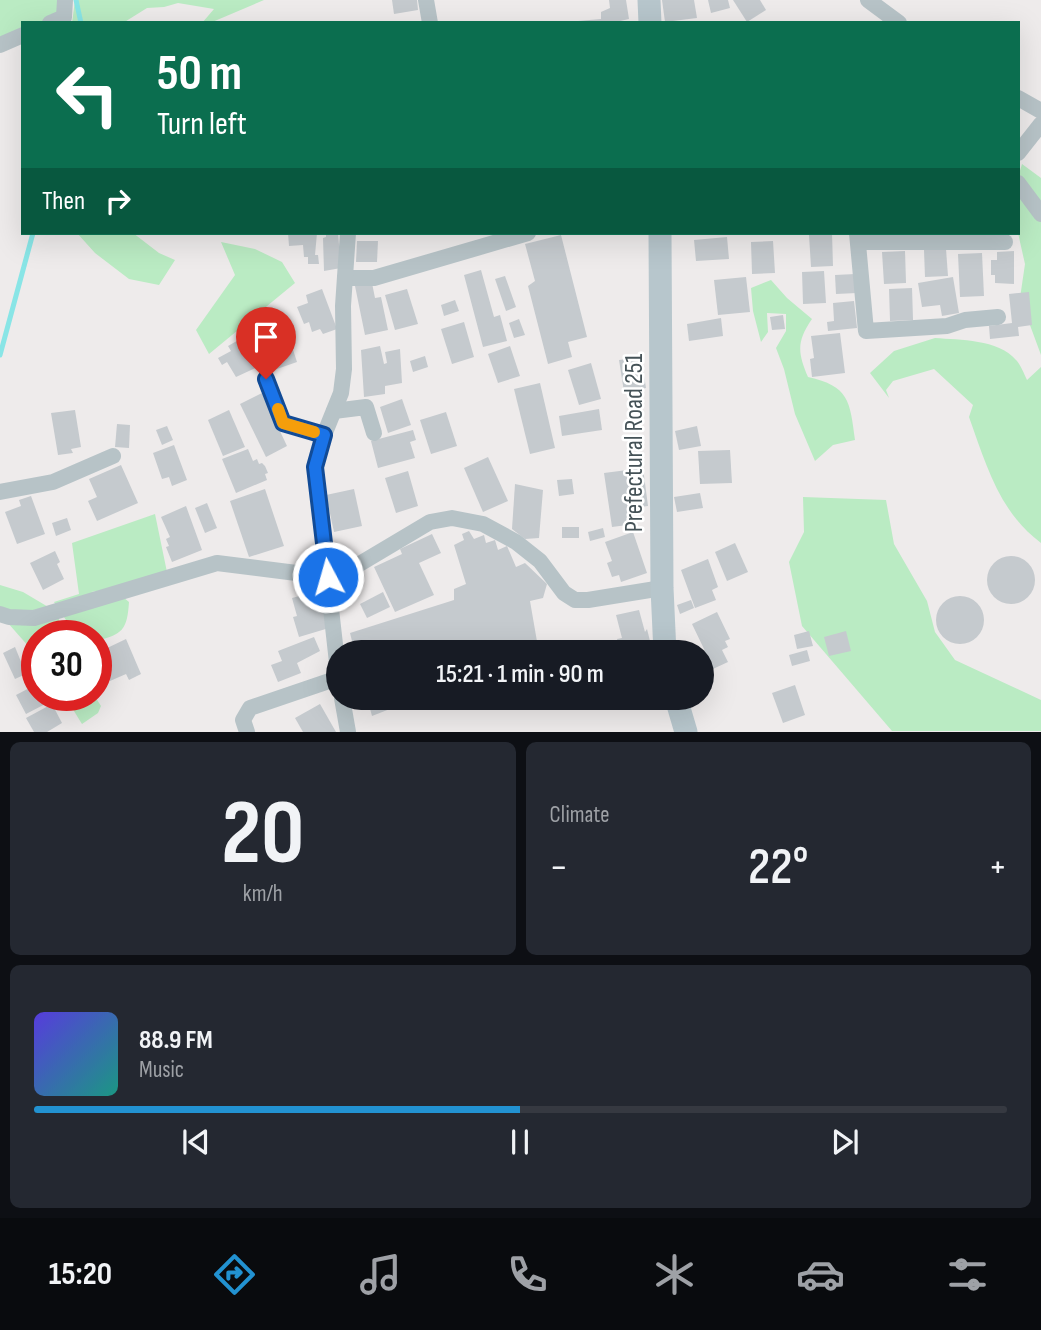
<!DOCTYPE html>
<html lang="en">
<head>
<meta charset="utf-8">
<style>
	body { margin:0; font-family:"Sofia Sans Condensed",sans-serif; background:#242831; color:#f1f3f6; height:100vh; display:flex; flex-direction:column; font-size:26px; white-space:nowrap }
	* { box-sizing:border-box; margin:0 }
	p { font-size:23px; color:#9ea1a6 }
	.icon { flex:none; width:38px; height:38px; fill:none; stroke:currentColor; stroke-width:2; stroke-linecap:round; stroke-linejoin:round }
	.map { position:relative; height:732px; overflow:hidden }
	.panel { display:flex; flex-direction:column; gap:10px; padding:10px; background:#0d0f14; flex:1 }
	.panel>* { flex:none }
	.guide { position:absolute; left:21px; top:21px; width:999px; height:214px; border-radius:0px; box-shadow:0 7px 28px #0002; background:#0b6e4f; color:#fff; overflow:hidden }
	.speed { position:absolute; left:21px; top:620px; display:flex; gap:14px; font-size:35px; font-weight:700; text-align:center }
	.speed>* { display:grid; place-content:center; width:91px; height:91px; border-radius:50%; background:#171b24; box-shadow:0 7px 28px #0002; line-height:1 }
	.speed .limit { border:10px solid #d22; background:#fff; color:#111 }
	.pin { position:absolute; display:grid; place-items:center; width:60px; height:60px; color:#fff; margin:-72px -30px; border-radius:50% 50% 50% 0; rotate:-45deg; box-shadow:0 0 7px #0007 }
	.pin .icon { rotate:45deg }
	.me { position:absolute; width:77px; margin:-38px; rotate:354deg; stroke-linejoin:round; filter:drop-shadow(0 0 5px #0008) }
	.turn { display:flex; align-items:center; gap:24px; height:147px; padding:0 21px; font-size:32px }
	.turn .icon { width:91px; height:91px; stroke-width:2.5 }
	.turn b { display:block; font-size:49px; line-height:60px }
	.then { display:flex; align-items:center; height:66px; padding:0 21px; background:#0003; gap:14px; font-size:26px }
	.big { font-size:52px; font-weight:600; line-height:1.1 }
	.panel .widget { flex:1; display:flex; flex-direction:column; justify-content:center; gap:10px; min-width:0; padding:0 24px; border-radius:10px; background:#242831 }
	.panel .dial { align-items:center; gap:0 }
	.dial b { font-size:91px; line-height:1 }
	.song { display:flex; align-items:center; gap:21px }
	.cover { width:84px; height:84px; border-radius:10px; background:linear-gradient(135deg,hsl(250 70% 55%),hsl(170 70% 35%)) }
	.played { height:7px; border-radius:4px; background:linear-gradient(90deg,#2292d1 50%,#363941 50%) }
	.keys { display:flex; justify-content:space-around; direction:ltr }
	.heat { display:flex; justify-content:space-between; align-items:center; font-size:38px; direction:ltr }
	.panel .tiles { flex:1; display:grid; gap:10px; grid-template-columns:1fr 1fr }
	.widget:last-child { grid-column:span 2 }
	.trip { position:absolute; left:326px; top:640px; width:388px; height:70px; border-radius:35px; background:#171b24; box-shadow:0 7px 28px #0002; font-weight:600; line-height:70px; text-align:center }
	.tabs { display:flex; height:112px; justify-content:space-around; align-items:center; background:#090b0e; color:#9ea1a6 }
	.tabs .icon { width:49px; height:49px }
	.tabs .current { color:#2292d1 }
	.tabs b { font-size:32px; color:#f1f3f6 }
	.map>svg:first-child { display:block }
	.green { fill:#baebc3 }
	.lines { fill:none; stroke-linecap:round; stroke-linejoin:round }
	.stream { stroke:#89e5e6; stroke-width:5 }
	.building { fill:#c5cace }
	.minor { stroke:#b7c3c7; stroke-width:16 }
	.secondary { stroke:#b7c6cc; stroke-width:23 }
	.route-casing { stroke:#114b97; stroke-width:18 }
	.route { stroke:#1a73e8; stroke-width:12 }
	.slow { stroke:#f59e0b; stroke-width:12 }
	.labels { text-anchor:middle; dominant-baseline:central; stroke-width:5; stroke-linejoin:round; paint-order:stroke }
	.street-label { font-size:26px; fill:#455257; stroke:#fff }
</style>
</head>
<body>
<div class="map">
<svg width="1041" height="732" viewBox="0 0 1041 732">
	<rect width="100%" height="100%" fill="#eeebeb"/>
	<g class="green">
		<path d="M 0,0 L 66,0 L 49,23 L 23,23 L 23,33 L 0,42 Z"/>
		<path d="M 75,0 L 264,0 L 210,23 L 202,23 L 214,9 L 178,3 L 164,7 L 147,8 L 123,23 L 72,23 Z"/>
		<path d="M 1022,164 L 1041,178 L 1041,355 L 1020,298 L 1025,264 L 1018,233 L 1019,174 Z"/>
		<path d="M 77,233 L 133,233 L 159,253 L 175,260 L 159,285 L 129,279 L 95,253 Z"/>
		<path d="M 221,242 L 255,249 L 282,262 L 295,283 L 209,354 L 196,330 L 235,275 Z"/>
		<path d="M 771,280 L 787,298 L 812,319 C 796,342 798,353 808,377 C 849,386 850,401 855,440 L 833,445 L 815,461 L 795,414 L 784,369 L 776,348 L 786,331 L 786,314 L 767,313 L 768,332 L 761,342 L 753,311 L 751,288 Z"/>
		<path d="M 935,338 C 960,340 998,339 1016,360 C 1021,365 1024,374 1027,380 L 1041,367 L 1041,543 C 999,512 986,464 969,417 L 973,405 L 934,369 L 893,381 L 886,390 L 889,398 L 870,373 L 894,351 Z"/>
		<path d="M 803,497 L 886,500 L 894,544 L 927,601 L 935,632 L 955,660 L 1041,700 L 1041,731 L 892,731 L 802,626 L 789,562 L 804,532 Z"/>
		<path d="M 155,514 L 168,577 L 137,586 L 91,592 L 117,592 L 129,602 C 127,630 123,634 96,641 L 96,635 L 78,635 L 74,632 L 54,602 L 79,594 L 72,543 Z"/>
		<path d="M 0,585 L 23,592 L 55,611 L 66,635 L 37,635 L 37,656 L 0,614 Z"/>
		<path d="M 64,695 L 94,695 L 101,706 L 98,713 L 82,724 Z"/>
	</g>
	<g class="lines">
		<g class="stream">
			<path d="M 76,0 L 81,23"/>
			<path d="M 0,355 L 33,233"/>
		</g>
	</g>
	<g class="building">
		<path d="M 392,0 L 417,0 L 418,10 L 394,14 Z"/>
		<path d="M 609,0 L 626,0 L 629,19 L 611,23 L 578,23 L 578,21 L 601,19 L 601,12 L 610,8 Z"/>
		<path d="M 662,0 L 694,0 L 697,18 L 665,22 Z"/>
		<path d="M 708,0 L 728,0 L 730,8 L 711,13 Z"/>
		<path d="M 733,0 L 760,0 L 766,10 L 747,22 Z"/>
		<path d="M 288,233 L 317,233 L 315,255 L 318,255 L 319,264 L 308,264 L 308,257 L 304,257 L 303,245 L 289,246 Z"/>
		<path d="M 326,233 L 338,233 L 341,268 L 324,271 L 323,238 L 326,237 Z"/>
		<path d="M 832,234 L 833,266 L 811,267 L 809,235 Z"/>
		<path d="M 561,235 L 587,337 L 568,342 L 572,357 L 548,364 L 528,286 L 535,281 L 525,244 Z"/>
		<path d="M 727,237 L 729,259 L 696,261 L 694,240 Z"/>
		<path d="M 357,241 L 378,241 L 377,262 L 356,262 Z"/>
		<path d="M 773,241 L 775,273 L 752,274 L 751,242 Z"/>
		<path d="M 946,249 L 948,276 L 925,277 L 924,250 Z"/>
		<path d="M 905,251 L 906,283 L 884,284 L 882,252 Z"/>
		<path d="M 1014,251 L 1014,284 L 995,283 L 995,275 L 991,275 L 991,260 L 997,260 L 997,252 Z"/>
		<path d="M 982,253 L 984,296 L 960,297 L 958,254 Z"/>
		<path d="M 481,270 L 494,317 L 500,315 L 507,341 L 483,347 L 464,275 Z"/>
		<path d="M 824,271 L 826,303 L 803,304 L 802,272 Z"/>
		<path d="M 855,274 L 857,293 L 836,294 L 835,275 Z"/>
		<path d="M 505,276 L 516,307 L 506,311 L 495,279 Z"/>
		<path d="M 746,277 L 750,312 L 718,315 L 714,280 Z"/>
		<path d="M 953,277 L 959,313 L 942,316 L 940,305 L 922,307 L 918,283 Z"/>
		<path d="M 372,283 L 375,298 L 381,297 L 388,330 L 365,335 L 355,286 Z"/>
		<path d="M 912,288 L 913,320 L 890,321 L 889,289 Z"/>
		<path d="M 322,289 L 337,329 L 323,334 L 320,329 L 312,332 L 309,322 L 304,324 L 297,307 L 308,303 L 306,295 Z"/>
		<path d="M 407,289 L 418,324 L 395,330 L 385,295 Z"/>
		<path d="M 1029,292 L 1032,325 L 1018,327 L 1019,336 L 990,339 L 989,326 L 1012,323 L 1009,294 Z"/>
		<path d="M 455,300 L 459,311 L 444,316 L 441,305 Z"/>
		<path d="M 854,301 L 857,328 L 828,331 L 827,322 L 834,321 L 833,303 Z"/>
		<path d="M 783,315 L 785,329 L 772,330 L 770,317 Z"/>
		<path d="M 721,318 L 723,336 L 689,341 L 687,324 Z"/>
		<path d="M 283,319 L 297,362 L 274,370 L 259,326 Z"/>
		<path d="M 519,319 L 525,335 L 514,338 L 509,323 Z"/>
		<path d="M 464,322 L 474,357 L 452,364 L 441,329 Z"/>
		<path d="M 840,333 L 845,373 L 812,377 L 810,359 L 814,358 L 811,336 Z"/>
		<path d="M 249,334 L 258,349 L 254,352 L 262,365 L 236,377 L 227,362 L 222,365 L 218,358 L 231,351 L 228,346 Z"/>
		<path d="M 380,346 L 384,364 L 387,363 L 385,352 L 400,349 L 402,383 L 385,386 L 385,394 L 364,397 L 361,350 Z"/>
		<path d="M 510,346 L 520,376 L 498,383 L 488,354 Z"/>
		<path d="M 425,356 L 428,367 L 413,372 L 410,361 Z"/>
		<path d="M 641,357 L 646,388 L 624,392 L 619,360 Z"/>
		<path d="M 591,363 L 601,399 L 579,405 L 568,370 Z"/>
		<path d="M 540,383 L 555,448 L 530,454 L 514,389 Z"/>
		<path d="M 262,393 L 287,446 L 266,457 L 240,404 Z"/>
		<path d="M 402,399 L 411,425 L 388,433 L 380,407 Z"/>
		<path d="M 599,409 L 602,430 L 562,436 L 559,416 Z"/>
		<path d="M 75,410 L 81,447 L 71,449 L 73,453 L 58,455 L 51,413 Z"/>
		<path d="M 229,410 L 245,447 L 223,456 L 208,420 Z"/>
		<path d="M 446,412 L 457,446 L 431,454 L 420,420 Z"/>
		<path d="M 117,424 L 130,425 L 129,448 L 115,447 Z"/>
		<path d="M 167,426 L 173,440 L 162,445 L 156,430 Z"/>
		<path d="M 697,426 L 701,446 L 679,450 L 675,431 Z"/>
		<path d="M 413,430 L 416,440 L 410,442 L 415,458 L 378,468 L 371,441 Z"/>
		<path d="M 174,445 L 187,480 L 172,486 L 169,477 L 162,479 L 153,453 Z"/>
		<path d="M 248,449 L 253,461 L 257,459 L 259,464 L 262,463 L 265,466 L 268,473 L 265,474 L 267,480 L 236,493 L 222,459 Z"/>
		<path d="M 730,450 L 732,483 L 700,484 L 698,451 Z"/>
		<path d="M 488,457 L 508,501 L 483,512 L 464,468 Z"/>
		<path d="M 121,465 L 138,503 L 97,521 L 88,501 L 97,497 L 89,479 Z"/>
		<path d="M 643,468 L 648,506 L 640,507 L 641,515 L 634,516 L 635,524 L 612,527 L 604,473 Z"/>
		<path d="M 408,471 L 418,506 L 396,513 L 385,478 Z"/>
		<path d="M 572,479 L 574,494 L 559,496 L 557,480 Z"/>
		<path d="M 515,484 L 543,490 L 539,538 L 525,539 L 512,529 Z"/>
		<path d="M 265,489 L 284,546 L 249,557 L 230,501 Z"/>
		<path d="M 354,489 L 362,526 L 334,532 L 326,495 Z"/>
		<path d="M 700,493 L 703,508 L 677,512 L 674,497 Z"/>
		<path d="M 31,496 L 45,534 L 17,544 L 5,512 L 21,506 L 19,500 Z"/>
		<path d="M 207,503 L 217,528 L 205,533 L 195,508 Z"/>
		<path d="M 186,506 L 202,550 L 172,562 L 166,547 L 169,546 L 166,539 L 170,537 L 161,517 Z"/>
		<path d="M 67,518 L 71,530 L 56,536 L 52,523 Z"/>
		<rect x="562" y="527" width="17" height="11"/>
		<path d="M 603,528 L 605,537 L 590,541 L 588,532 Z"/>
		<path d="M 469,531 L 474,539 L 484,535 L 486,543 L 495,540 L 498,550 L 507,546 L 516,567 L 525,563 L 547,584 L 543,598 L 530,601 L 539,653 L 355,653 L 350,633 L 454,600 L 454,589 L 466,584 L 454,545 L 464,540 L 462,534 Z"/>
		<path d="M 633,532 L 647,573 L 621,582 L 619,575 L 612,577 L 607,563 L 612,561 L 605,542 Z"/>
		<path d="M 432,534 L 441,553 L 419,563 L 434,595 L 395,612 L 374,567 L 402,554 L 400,549 Z"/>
		<path d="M 735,543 L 748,572 L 727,581 L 715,552 Z"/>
		<path d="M 55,551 L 60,562 L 57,564 L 64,579 L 43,590 L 30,563 Z"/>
		<circle cx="1011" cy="580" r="24"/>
		<path d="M 708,559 L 718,587 L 712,590 L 716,600 L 695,608 L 681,570 Z"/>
		<path d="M 318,591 L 329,628 L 299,637 L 293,617 L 297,616 L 292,598 Z"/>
		<path d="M 383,592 L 390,607 L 367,618 L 360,604 Z"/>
		<circle cx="960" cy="620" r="24"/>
		<path d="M 691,600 L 694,608 L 680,614 L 677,605 Z"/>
		<path d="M 639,610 L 645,632 L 647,629 L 651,645 L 621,652 L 617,639 L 622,638 L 616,615 Z"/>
		<path d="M 717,612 L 730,639 L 725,641 L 728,647 L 722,650 L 728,662 L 702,674 L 702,652 L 705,651 L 692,624 Z"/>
		<path d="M 809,631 L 813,646 L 797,649 L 794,635 Z"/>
		<path d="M 846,631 L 851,651 L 829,656 L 824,637 Z"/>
		<path d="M 314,637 L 320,651 L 297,663 L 301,673 L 278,682 L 271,665 L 282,661 L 278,651 Z"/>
		<path d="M 126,639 L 141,674 L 129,680 L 126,674 L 110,681 L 107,673 L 112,669 L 103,650 Z"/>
		<path d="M 15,647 L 26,674 L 15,679 L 3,653 Z"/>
		<path d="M 807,650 L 810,661 L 792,666 L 789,655 Z"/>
		<path d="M 37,684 L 37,695 L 48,695 L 51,701 L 26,714 L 16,695 Z"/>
		<path d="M 795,685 L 805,715 L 783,723 L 772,693 Z"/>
		<path d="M 367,698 L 418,698 L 372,716 Z"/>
		<path d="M 52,704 L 62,723 L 47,732 L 34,732 L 26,718 Z"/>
		<path d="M 320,704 L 336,732 L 303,732 L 295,718 Z"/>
	</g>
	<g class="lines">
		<g class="minor">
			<path d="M 426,0 L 430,23"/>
			<path d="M 868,0 L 899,23"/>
			<path d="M 50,23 L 64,17 L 65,0"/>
			<path d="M 0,45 L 23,35"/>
			<path d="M 1018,98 L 1041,111"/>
			<path d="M 1018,153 L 1041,124"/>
			<path d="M 1018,183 L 1041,214"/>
			<path d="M 857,233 L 866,331 L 947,326 L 965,320 L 998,317"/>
			<path d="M 858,242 L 1005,242"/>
			<path d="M 345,278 L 374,278 L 528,233"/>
			<path d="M 266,379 L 283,423 L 324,435"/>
			<path d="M 334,411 L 366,407 L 374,433"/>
			<path d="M 0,492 L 53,482 L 113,456"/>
			<path d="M 0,614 L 9,617 L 34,618 L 217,563 L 328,577 L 341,575 L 430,522 L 452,518 L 483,524 L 516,542 L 540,561 L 564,593 L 575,600 L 588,600 L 662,588"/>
			<path d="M 338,671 L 315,467 L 324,435 L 341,393 L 344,369 L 343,306 L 348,233"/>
			<path d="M 342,698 L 348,732"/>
			<path d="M 247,732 L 243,720 L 250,708 L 338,678"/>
		</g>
		<g class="secondary">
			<path d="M 649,0 L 650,23"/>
			<path d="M 660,233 L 662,588 L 665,653"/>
			<path d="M 676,698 L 686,732"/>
		</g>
	</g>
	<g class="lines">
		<g class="route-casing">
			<path id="route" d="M 266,379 L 283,423 L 324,435 L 315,467 L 328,577"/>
		</g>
		<use href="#route" class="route"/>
		<path class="slow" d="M 278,409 L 283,423 L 314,432"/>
	</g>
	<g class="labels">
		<g class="street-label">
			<text transform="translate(634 443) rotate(-90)">Prefectural Road 251</text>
		</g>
	</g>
</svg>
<div class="speed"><div class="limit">30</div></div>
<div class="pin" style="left:266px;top:379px;background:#d93025"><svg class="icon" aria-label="arrive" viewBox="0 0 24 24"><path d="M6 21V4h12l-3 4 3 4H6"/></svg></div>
<svg class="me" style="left:328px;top:577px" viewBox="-20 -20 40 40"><circle r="17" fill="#1a73e8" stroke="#fff" stroke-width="3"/><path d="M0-11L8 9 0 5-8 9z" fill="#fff"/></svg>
<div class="trip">15:21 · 1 min · 90 m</div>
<div class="guide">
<div class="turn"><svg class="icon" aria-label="left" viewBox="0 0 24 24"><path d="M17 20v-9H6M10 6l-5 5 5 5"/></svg><div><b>50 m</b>Turn left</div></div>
<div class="then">Then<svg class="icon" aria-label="right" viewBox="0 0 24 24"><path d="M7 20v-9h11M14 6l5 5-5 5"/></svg></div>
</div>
</div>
<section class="panel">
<div class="tiles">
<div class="widget dial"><b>20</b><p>km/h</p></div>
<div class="widget"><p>Climate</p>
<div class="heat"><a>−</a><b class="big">22°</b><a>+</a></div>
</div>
<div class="widget">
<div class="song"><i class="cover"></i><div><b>88.9 FM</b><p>Music</p></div></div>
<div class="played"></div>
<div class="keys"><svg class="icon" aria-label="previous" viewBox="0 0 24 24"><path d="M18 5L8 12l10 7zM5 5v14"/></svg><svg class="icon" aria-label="pause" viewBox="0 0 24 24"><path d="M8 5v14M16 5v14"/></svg><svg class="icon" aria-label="next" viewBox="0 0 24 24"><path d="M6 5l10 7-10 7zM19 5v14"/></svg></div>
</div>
</div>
</section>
<nav class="tabs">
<b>15:20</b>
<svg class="icon current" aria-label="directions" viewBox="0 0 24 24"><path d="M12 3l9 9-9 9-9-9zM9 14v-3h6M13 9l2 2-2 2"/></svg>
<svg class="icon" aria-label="music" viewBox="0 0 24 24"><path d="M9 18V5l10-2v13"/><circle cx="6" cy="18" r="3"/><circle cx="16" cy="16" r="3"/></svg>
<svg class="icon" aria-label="phone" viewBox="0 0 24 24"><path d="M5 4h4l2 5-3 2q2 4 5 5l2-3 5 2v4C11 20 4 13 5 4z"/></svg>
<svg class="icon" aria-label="climate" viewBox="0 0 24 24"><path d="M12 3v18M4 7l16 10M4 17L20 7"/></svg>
<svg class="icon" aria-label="car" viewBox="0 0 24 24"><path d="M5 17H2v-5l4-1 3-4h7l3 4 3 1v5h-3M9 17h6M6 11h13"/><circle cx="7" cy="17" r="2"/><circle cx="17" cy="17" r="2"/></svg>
<svg class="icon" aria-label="filters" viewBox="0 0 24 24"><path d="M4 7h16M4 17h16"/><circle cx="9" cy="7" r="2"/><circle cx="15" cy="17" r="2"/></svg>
</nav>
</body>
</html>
